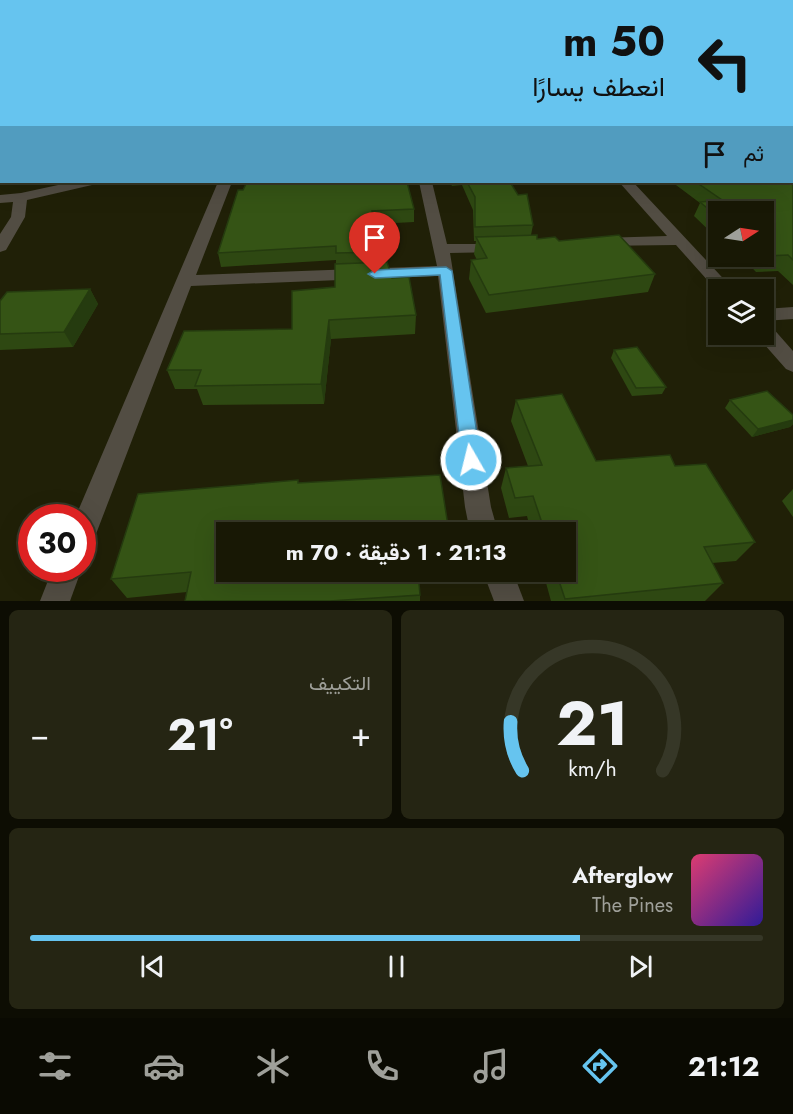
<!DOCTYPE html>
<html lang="ar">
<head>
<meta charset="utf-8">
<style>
	body { margin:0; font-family:Jost,Vazirmatn,sans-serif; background:#252513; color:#f1f3f6; direction:rtl; height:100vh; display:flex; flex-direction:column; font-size:22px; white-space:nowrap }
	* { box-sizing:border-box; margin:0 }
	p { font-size:20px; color:#9fa09a }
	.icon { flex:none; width:33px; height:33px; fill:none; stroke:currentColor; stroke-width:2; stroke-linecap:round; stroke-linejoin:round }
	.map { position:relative; height:601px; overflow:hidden; direction:ltr }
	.details { display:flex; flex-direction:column; gap:9px; padding:9px; background:#0d0d03; flex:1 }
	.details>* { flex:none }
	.banner { position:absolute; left:0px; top:0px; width:794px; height:183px; box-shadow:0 6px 24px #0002,0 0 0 2px #363727; direction:rtl; background:#66c4ef; color:#111; overflow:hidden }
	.needle { width:39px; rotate:78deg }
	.controls { position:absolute; left:708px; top:201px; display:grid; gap:12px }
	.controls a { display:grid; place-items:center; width:66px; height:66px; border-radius:0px; background:#181805; box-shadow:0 6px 24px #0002,0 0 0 2px #363727; font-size:30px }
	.speed { position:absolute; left:18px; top:504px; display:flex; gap:12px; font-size:30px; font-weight:700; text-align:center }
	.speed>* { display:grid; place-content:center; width:78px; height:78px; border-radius:50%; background:#181805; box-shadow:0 6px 24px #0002,0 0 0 2px #363727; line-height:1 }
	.speed .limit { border:9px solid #d22; background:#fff; color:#111 }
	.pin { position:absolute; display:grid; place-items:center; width:51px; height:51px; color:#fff; margin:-62px -26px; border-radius:50% 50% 50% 0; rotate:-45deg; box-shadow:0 0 6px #0007 }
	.pin .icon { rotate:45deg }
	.me { position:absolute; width:66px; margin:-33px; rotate:352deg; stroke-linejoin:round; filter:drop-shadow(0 0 4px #0008) }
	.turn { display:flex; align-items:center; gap:21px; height:126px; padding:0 30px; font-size:27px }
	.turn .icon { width:78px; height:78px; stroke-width:2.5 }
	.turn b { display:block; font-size:42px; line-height:51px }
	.then { display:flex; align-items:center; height:57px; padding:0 30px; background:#0003; gap:12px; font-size:22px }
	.big { font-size:45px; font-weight:700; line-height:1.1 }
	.details .widget { flex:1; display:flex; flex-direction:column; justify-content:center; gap:9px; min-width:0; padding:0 21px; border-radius:9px; background:#252513 }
	.details .dial { align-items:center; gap:0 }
	.dial svg { height:156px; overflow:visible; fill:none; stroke:#363727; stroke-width:7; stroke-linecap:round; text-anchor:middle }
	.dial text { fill:#f1f3f6; stroke:none }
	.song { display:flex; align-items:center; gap:18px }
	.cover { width:72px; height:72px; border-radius:9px; background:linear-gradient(135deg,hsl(340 70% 55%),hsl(250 70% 35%)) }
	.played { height:6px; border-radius:3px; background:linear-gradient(90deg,#66c4ef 75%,#363727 75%) }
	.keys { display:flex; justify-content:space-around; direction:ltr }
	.heat { display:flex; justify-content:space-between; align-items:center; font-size:33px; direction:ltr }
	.details .tiles { flex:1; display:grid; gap:9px; grid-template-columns:1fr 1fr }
	.widget:last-child { grid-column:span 2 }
	.trip { position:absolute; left:216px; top:522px; width:360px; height:60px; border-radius:0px; background:#181805; box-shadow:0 6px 24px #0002,0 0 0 2px #363727; font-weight:700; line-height:60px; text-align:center; direction:rtl }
	.dock { display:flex; height:96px; justify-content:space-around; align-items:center; background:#0a0a02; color:#9fa09a }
	.dock .icon { width:42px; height:42px }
	.dock .current { color:#66c4ef }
	.dock b { font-size:27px; color:#f1f3f6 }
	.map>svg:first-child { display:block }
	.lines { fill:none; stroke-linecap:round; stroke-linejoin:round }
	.minor { fill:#524d43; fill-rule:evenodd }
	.wall { fill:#2e4812 }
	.shaded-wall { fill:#253b0f }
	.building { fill:#355415; stroke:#253b0f; stroke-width:1.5 }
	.route { fill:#66c4ef; stroke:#427f9b; stroke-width:1.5 }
</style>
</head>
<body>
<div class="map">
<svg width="793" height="601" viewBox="0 0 793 601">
	<rect width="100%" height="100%" fill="#202007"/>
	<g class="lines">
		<g class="minor">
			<rect x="792" y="77" width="1" height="6"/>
			<rect x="792" y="107" width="1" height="6"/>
			<path d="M 72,182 L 94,182 L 92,185 L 27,200 L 25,217 L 6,250 L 0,252 L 0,234 L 11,217 L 13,202 L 0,203 L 0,195 L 21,193 Z"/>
			<path d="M 218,182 L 232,182 L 196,275 L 437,266 L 419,182 L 432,182 L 447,244 L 504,244 L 506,247 L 498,252 L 450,253 L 491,507 L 498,532 L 470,532 L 465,507 L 438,276 L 191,286 L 96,534 L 92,544 L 82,548 L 82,518 L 75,518 Z"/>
			<path d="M 619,182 L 633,182 L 734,290 L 718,290 L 718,292 L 676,245 L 595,246 L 593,243 L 601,238 L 667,236 Z"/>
			<path d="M 793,307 L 793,319 L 764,321 L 764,309 Z"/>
			<path d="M 764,324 L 771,326 L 793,351 L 793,372 L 786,369 L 757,336 L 764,334 Z"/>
			<path d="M 53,568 L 82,568 L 70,601 L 40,601 Z"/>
			<path d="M 483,572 L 513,572 L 524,601 L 494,601 Z"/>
		</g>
	</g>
	<g class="wall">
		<rect x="0" y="73" width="2" height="14"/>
		<path d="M 792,120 L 793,120 L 793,285 L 778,271 L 756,272 L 741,256 L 764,256 L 764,212 L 718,212 L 718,239 L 694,216 L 700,203 L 672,182 L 792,182 Z"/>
		<path d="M 450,182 L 510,182 L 533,225 L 531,235 L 537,239 L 559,241 L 655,274 L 648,292 L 486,313 L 469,279 L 471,260 L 477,260 L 474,254 L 476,241 L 474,241 L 473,210 L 462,185 L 452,186 Z"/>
		<path d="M 238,190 L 414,209 L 414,222 L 376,224 L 383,252 L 384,262 L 392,278 L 416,315 L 415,334 L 331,339 L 324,404 L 203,405 L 197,389 L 175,389 L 167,370 L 292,329 L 335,287 L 336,260 L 221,267 L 218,253 Z"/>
		<path d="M 90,289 L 98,304 L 73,347 L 0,350 L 0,301 Z"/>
		<path d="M 614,350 L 666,387 L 662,394 L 632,396 L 611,358 Z"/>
		<path d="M 516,400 L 596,461 L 675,466 L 755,542 L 736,561 L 712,563 L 723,583 L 705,601 L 551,601 L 543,572 L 566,572 L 566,532 L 531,532 L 527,516 L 509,518 L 501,488 L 506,468 L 528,466 L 511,421 Z"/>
		<path d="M 730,400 L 793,415 L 793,424 L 790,427 L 752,437 L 725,408 Z"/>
		<path d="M 793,489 L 793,517 L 782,501 Z"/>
		<path d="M 226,532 L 420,595 L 420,601 L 185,601 L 187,592 L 127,598 L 111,579 Z"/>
	</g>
	<g class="shaded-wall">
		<path d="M 2,156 L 2,174 L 0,175 L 0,157 Z"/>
		<path d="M 90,289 L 98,304 L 73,347 L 64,332 Z"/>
		<path d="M 329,320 L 331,339 L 324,404 L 321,384 Z"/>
		<path d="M 793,420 L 793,424 L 790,427 L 752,437 L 758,429 Z"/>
	</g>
	<g class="building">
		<rect x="792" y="120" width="1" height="30"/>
		<path d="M 0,125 L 2,125 L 2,156 L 0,157 Z"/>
		<path d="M 792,157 L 793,158 L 793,260 L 788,255 L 765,256 L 764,255 L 764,212 L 718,212 L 718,217 L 700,202 L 722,200 L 696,182 L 792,182 Z"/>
		<path d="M 247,182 L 407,182 L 414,209 L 372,211 L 383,252 L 336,253 L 336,246 L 218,253 L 238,190 L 243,190 Z"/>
		<path d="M 467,182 L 510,182 L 518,195 L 527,194 L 533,225 L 475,227 L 475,197 Z"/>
		<path d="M 537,235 L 537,239 L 555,237 L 559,241 L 619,235 L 655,274 L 489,295 L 471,260 L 487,258 L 476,237 Z"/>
		<path d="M 387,262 L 392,278 L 409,277 L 416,315 L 329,320 L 321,384 L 195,386 L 201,370 L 167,370 L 184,331 L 292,329 L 292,291 L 335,287 L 335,264 Z"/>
		<path d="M 90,289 L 64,332 L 0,334 L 0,301 L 7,292 Z"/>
		<path d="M 637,347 L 666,387 L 636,388 L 614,350 Z"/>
		<path d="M 767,391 L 793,415 L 793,420 L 758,429 L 730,400 Z"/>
		<path d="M 562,394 L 596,461 L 670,455 L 675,466 L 706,464 L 755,542 L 704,547 L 723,583 L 565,599 L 556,572 L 566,572 L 566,532 L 545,532 L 533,496 L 515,498 L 506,468 L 542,465 L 516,400 Z"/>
		<path d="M 440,475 L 449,532 L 226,532 L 226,572 L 418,572 L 420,595 L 330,601 L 185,601 L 191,572 L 111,579 L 138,494 L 298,480 L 298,483 Z"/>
	</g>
	<linearGradient id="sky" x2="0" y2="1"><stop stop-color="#121204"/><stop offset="0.46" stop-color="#3c423c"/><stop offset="1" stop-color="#3c423c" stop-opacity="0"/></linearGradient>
	<rect width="793" height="157" fill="url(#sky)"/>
	<path class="route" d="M 446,267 L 452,271 L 481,460 L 478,466 L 471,468 L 465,466 L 462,460 L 440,275 L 375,278 L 368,274 L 375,270 Z"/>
</svg>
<div class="controls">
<a><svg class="needle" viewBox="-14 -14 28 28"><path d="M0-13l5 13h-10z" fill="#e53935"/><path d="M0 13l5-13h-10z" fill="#9fa09a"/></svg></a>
<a><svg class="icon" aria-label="layers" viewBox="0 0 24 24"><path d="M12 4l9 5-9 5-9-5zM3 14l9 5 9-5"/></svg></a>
</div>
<div class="speed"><div class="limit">30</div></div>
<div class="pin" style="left:375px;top:274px;background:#d93025"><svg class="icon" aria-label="arrive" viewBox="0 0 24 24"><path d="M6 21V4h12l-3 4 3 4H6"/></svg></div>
<svg class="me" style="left:471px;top:460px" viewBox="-20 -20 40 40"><circle r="17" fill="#66c4ef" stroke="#fff" stroke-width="3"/><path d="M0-11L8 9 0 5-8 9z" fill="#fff"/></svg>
<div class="trip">21:13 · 1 دقيقة · 70 m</div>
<div class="banner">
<div class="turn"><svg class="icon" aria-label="left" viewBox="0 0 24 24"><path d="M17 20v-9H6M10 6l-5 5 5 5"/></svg><div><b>50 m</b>انعطف يسارًا</div></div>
<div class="then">ثم<svg class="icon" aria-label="arrive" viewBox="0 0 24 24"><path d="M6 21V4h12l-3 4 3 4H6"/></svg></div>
</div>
</div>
<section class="details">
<div class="tiles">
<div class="widget dial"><svg viewBox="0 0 100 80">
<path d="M14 69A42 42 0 1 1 86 69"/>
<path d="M14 69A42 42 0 0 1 8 44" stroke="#66c4ef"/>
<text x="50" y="56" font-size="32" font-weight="700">21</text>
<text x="50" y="72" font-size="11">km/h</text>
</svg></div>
<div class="widget"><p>التكييف</p>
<div class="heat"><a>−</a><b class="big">21°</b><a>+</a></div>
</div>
<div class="widget">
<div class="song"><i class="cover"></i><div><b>Afterglow</b><p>The Pines</p></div></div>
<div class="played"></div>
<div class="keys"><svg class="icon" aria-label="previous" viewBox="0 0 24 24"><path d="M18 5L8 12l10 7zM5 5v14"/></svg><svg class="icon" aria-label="pause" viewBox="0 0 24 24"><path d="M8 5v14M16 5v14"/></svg><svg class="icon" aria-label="next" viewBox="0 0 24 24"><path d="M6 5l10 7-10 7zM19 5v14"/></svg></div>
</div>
</div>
</section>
<nav class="dock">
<b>21:12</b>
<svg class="icon current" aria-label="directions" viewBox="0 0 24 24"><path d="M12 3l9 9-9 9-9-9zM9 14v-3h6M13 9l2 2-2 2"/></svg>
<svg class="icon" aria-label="music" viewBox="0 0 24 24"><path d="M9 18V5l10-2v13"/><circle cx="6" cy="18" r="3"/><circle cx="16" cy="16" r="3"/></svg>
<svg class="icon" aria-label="phone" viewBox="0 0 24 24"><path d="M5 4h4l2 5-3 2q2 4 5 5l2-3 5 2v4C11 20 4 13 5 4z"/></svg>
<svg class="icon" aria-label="climate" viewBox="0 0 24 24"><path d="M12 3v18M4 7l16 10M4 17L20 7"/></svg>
<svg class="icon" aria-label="car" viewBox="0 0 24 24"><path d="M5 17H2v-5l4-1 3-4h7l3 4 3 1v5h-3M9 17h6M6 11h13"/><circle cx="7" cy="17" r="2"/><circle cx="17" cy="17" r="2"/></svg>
<svg class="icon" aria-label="filters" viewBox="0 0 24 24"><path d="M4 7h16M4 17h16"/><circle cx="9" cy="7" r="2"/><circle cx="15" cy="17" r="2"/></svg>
</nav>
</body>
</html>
